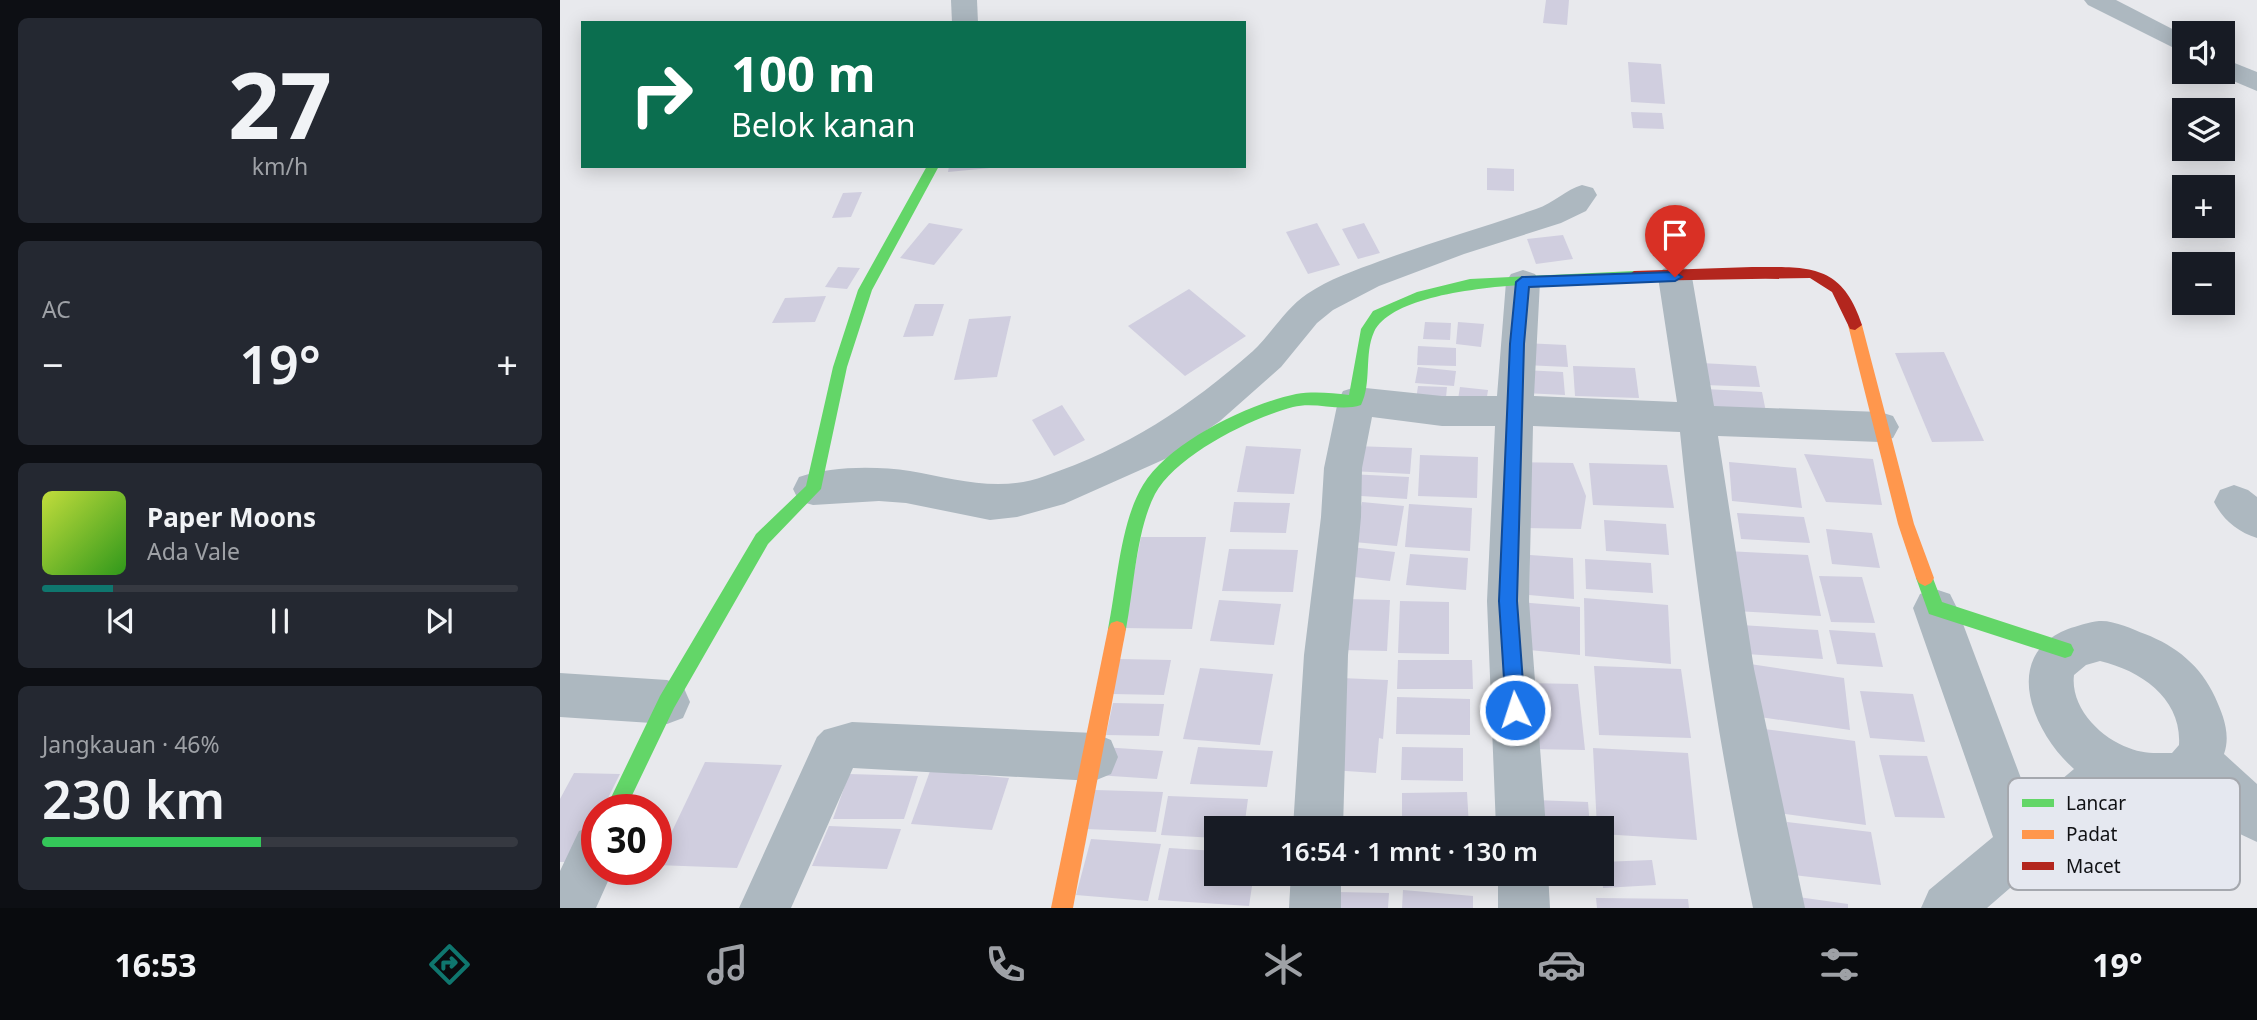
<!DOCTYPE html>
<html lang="id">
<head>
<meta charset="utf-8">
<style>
	body { margin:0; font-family:"Noto Sans",sans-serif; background:#242831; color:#f1f3f6; height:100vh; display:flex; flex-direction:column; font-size:26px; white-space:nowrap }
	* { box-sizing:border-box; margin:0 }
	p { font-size:23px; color:#9ea1a6 }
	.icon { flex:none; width:38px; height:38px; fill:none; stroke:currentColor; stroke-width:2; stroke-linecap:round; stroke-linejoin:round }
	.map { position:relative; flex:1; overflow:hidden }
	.side { display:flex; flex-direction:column; gap:18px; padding:18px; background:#0d0f14; width:560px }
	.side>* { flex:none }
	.banner { position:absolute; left:21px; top:21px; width:665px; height:147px; border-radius:0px; box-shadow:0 4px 18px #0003; background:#0b6e4f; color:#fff; overflow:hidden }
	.fabs { position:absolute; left:1612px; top:21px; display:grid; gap:14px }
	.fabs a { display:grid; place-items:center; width:63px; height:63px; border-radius:0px; background:#171b24; box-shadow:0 4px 18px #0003; font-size:35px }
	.speed { position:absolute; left:21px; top:794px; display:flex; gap:14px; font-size:35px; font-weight:700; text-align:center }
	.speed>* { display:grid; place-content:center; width:91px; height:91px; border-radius:50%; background:#171b24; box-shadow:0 4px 18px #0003; line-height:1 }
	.speed .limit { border:10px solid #d22; background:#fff; color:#111 }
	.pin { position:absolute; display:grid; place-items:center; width:60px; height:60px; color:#fff; margin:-72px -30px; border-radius:50% 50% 50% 0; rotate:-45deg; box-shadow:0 0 7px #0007 }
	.pin .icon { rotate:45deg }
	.me { position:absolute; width:77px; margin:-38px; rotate:356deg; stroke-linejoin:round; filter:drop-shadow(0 0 5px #0008) }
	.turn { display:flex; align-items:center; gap:24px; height:147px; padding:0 35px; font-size:32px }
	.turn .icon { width:91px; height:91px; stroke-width:2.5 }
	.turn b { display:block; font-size:49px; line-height:60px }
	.big { font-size:52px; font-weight:600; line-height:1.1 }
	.side .tile { flex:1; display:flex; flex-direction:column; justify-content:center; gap:10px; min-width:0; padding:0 24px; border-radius:10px; background:#242831 }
	.side .dial { align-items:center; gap:0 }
	.dial b { font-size:91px; line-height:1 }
	.song { display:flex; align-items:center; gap:21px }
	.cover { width:84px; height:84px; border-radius:10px; background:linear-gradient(135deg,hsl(70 70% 55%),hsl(110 70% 35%)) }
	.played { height:7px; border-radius:4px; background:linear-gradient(90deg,#0f766e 15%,#363941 15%) }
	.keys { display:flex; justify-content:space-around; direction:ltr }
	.heat { display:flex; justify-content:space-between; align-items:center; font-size:38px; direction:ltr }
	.charge { height:10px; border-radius:5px; background:linear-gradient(90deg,#34c759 46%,#363941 0) }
	.trip { position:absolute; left:644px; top:816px; width:410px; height:70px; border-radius:0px; background:#171b24; box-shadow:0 4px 18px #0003; font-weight:600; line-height:70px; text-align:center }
	.tab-bar { display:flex; height:112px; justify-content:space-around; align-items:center; background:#090b0e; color:#9ea1a6 }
	.tab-bar .icon { width:49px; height:49px }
	.tab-bar .on { color:#0f766e }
	.tab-bar b { font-size:32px; color:#f1f3f6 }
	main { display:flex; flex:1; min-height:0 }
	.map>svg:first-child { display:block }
	.building { fill:#d0cedf }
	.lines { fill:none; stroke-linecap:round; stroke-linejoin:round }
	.street { fill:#adb8c0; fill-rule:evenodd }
	.fast { fill:#63d668; fill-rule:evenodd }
	.slow { fill:#ff974d; fill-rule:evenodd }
	.jam { fill:#b3261e; fill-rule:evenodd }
	.route { fill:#1a73e8; stroke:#114b97; stroke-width:2 }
	.key { fill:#e5e8f0; stroke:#a5a8ae; stroke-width:2 }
	.key-label { font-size:19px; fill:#101114 }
</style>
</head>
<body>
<main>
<section class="side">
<div class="tile dial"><b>27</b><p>km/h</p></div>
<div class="tile"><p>AC</p>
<div class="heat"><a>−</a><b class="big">19°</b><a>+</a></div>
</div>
<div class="tile">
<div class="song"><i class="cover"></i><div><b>Paper Moons</b><p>Ada Vale</p></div></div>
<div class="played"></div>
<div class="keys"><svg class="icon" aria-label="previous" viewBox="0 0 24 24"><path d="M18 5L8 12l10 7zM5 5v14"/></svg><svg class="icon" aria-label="pause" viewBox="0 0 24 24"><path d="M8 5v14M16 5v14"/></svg><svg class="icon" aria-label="next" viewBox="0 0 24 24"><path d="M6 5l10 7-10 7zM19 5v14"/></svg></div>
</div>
<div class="tile"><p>Jangkauan · 46%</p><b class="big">230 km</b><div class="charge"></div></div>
</section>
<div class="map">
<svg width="1697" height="908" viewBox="0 0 1697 908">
	<rect width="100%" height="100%" fill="#e8e9ed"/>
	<g class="building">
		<path d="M 986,0 L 1009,0 L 1007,25 L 983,23 Z"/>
		<path d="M 1068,62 L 1101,64 L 1105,104 L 1071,102 Z"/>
		<path d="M 1071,112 L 1102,113 L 1104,129 L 1073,128 Z"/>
		<path d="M 389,166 L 430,166 L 430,168 L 388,172 Z"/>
		<path d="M 927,168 L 954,169 L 954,191 L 927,190 Z"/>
		<path d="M 302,192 L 291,217 L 272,218 L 283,193 Z"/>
		<path d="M 369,223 L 403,229 L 374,265 L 340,258 Z"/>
		<path d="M 757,223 L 780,265 L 748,274 L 726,232 Z"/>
		<path d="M 804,223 L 820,253 L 798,259 L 782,229 Z"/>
		<path d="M 1003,235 L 1013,259 L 976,264 L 967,239 Z"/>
		<path d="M 278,267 L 300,268 L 287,289 L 265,287 Z"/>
		<path d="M 629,289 L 686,336 L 625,376 L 568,326 Z"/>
		<path d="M 266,296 L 255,322 L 212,323 L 225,298 Z"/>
		<path d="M 355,304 L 384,304 L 373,336 L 343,337 Z"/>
		<path d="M 451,316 L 437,377 L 394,380 L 409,319 Z"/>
		<path d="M 865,322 L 891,323 L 890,340 L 863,339 Z"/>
		<path d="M 898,322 L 924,324 L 921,347 L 896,344 Z"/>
		<path d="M 962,343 L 1006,345 L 1008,367 L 963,365 Z"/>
		<path d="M 858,346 L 896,348 L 896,366 L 857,365 Z"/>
		<path d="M 1384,352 L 1424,441 L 1372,442 L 1335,353 Z"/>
		<path d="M 1141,363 L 1196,366 L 1200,387 L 1144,385 Z"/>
		<path d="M 1013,366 L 1075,368 L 1079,398 L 1015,396 Z"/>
		<path d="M 858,367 L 896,371 L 894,386 L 855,383 Z"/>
		<path d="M 962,370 L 1003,372 L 1005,395 L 963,393 Z"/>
		<path d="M 858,386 L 887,387 L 885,408 L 855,406 Z"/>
		<path d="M 900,387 L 928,390 L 926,403 L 898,399 Z"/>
		<path d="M 1145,389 L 1202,392 L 1207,417 L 1149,415 Z"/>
		<path d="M 502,405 L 525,440 L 494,456 L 472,420 Z"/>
		<path d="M 686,446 L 741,449 L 734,494 L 677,492 Z"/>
		<path d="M 794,446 L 852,448 L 850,474 L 791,471 Z"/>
		<path d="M 1244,454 L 1313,459 L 1322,505 L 1266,502 Z"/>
		<path d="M 860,455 L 918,457 L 917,498 L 858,496 Z"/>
		<path d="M 957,462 L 1013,463 L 1026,496 L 1021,529 L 962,528 Z"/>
		<path d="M 1169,462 L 1236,468 L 1242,508 L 1172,501 Z"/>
		<path d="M 1029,463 L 1107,465 L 1114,508 L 1033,505 Z"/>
		<path d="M 789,474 L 849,477 L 847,499 L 786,495 Z"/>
		<path d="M 674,502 L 730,503 L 726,533 L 670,532 Z"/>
		<path d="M 802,502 L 844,506 L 837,546 L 794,542 Z"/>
		<path d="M 849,504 L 912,508 L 910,551 L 845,547 Z"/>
		<path d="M 1177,513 L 1244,517 L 1250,543 L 1181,539 Z"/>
		<path d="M 1044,520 L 1106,524 L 1109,555 L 1046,551 Z"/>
		<path d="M 1266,529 L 1312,533 L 1320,568 L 1272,564 Z"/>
		<path d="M 581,537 L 646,537 L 632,629 L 563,628 Z"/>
		<path d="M 791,547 L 835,552 L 830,581 L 785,576 Z"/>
		<path d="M 669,549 L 738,550 L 733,592 L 662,591 Z"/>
		<path d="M 1166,551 L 1248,555 L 1261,616 L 1175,611 Z"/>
		<path d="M 850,554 L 908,558 L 906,590 L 846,585 Z"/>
		<path d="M 970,555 L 1013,558 L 1014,599 L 969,595 Z"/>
		<path d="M 1025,559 L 1091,563 L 1093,593 L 1026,589 Z"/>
		<path d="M 1259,576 L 1302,577 L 1315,623 L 1271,622 Z"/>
		<path d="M 1024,598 L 1108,605 L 1111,664 L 1025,656 Z"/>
		<path d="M 785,599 L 830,600 L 827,651 L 781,650 Z"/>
		<path d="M 659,600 L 721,604 L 714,645 L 650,641 Z"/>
		<path d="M 840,601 L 889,602 L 889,654 L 838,653 Z"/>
		<path d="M 959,602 L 1020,607 L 1020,655 L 958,649 Z"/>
		<path d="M 1181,625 L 1258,630 L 1263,659 L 1186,654 Z"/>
		<path d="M 1269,630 L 1315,633 L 1323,667 L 1277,664 Z"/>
		<path d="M 559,659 L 611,660 L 604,695 L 552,694 Z"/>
		<path d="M 838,660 L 912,660 L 913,689 L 837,689 Z"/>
		<path d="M 1190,664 L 1284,678 L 1290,730 L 1193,716 Z"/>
		<path d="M 1034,666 L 1121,669 L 1131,738 L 1039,735 Z"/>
		<path d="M 640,668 L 713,674 L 700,745 L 623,739 Z"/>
		<path d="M 781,678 L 828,680 L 823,739 L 819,738 L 816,773 L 771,770 Z"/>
		<path d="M 963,683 L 1018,684 L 1025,750 L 968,749 Z"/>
		<path d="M 1300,691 L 1353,694 L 1365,742 L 1310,738 Z"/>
		<path d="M 837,697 L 910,699 L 910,735 L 836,734 Z"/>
		<path d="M 553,703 L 604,704 L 599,736 L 546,735 Z"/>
		<path d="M 1204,729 L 1295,741 L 1306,825 L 1211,812 Z"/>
		<path d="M 542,747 L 603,751 L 597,779 L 536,775 Z"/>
		<path d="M 638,747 L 713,751 L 707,787 L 630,784 Z"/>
		<path d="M 842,747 L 903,748 L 903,781 L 841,780 Z"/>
		<path d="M 1033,748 L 1128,753 L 1137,840 L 1041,834 L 1041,828 L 1037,828 Z"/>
		<path d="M 1319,755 L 1367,756 L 1385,818 L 1335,817 Z"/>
		<path d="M 145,762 L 222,765 L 177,868 L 96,865 Z"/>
		<path d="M 370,771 L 449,778 L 432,830 L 351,824 Z"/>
		<path d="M 14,773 L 60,774 L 42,810 L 37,810 L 37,820 L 15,862 L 0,862 L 0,799 Z"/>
		<path d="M 289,774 L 358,776 L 344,819 L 273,819 Z"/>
		<path d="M 535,790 L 603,792 L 596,832 L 526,829 Z"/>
		<path d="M 907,792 L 909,827 L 842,828 L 842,793 Z"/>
		<path d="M 608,796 L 688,799 L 684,828 L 656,828 L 656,838 L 601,835 Z"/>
		<path d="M 975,800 L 1028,802 L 1030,828 L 976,828 Z"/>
		<path d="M 771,819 L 823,820 L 823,828 L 771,828 Z"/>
		<path d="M 1227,822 L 1311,832 L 1321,885 L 1233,875 Z"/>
		<path d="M 269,826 L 341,829 L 327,869 L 252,866 Z"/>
		<path d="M 531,839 L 601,844 L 588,901 L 516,895 Z"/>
		<path d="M 609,848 L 656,851 L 656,873 L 694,873 L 689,906 L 598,900 Z"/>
		<path d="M 1092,860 L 1096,885 L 1043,888 L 1041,862 Z"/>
		<rect x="826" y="873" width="88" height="3"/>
		<path d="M 977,873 L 1033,873 L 1034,886 L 977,884 Z"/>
		<path d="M 843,890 L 913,896 L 913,908 L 842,908 Z"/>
		<path d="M 777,892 L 829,893 L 828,908 L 775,908 Z"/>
		<path d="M 1238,897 L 1288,904 L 1288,908 L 1239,908 Z"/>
		<path d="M 1036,898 L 1128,899 L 1129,908 L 1037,908 Z"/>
	</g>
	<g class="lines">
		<g class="street">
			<path d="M 391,0 L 417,0 L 418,23 L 392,23 Z"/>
			<path d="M 1524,0 L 1556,0 L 1624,35 L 1624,53 L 1528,5 Z"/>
			<path d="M 1662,58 L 1697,72 L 1697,91 L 1652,72 L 1662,72 Z"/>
			<path d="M 1022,185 L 1033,188 L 1037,195 L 1026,211 L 1001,223 L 904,254 L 819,286 L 773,310 L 757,323 L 721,367 L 660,421 L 605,459 L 504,504 L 457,517 L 430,520 L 346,503 L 319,501 L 253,505 L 239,501 L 233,489 L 239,477 C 271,466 316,466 350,471 C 396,479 439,493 485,476 C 567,448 628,408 693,351 C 712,333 725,309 747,294 C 769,279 796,270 820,261 C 872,242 924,227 976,209 C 994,203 1007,189 1022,185 Z"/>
			<path d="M 1115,265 L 1127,269 L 1132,277 L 1154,406 L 1320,412 L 1333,416 L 1339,427 L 1333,438 L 1320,442 L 1158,436 L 1194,669 L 1245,908 L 1193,908 C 1159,751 1136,592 1120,432 L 973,426 L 969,601 L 986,828 L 936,828 L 927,601 L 935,426 L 882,426 L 812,417 L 802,468 L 801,517 L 788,655 L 783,828 L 733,828 L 744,655 L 761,517 L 764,468 L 778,401 L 783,391 L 796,387 L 882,396 L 937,396 L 946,282 L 951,274 L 963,270 L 975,274 L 980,282 L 974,396 L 1117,402 L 1098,277 L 1103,269 Z"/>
			<path d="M 1674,485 L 1688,490 L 1697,497 L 1697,538 C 1678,532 1663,520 1654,502 L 1660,490 Z"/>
			<path d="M 1375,589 L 1390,594 L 1397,608 L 1471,805 L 1514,769 C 1474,734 1439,656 1508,629 C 1517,626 1529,622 1539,621 C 1554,620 1572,629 1585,634 C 1616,646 1641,666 1655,697 C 1663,715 1671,734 1664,754 L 1697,784 L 1697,842 L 1680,834 L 1635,792 C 1609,803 1587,803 1560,793 L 1427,908 L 1361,908 L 1369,890 L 1433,837 L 1353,608 L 1360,594 ZM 1540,661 C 1582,671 1622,699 1619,745 L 1612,753 C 1598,753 1583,754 1569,748 C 1540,738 1510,707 1514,675 L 1526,665 Z"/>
			<path d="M 0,673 L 107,680 L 123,686 L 130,702 L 123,718 L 107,724 L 0,717 Z"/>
			<path d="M 292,722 L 534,733 L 551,740 L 558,757 L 551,774 L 534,781 L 293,768 L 231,908 L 179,908 L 257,737 L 264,730 Z"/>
			<path d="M 37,824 L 37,870 L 53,870 L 36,908 L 0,908 L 0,871 L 19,831 Z"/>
			<path d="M 731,873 L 781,873 L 781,908 L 729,908 Z"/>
			<path d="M 938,873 L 988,873 L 990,908 L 938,908 Z"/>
		</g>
		<g class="fast">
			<path d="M 367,166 L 379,166 L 312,290 L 287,367 L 261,489 L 208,544 L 114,708 L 65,810 L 45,810 L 100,696 L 196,534 L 246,486 L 273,367 L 298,290 Z"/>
			<path d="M 1074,271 L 1081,276 L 1074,281 C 1020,283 840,279 814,332 C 804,354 812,383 801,405 C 780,412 755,401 733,407 C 691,418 616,455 595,494 C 576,531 574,588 566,629 L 563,635 L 557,637 L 551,635 L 548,629 C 557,585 560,523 583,485 C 609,442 689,404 736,394 C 754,391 772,393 789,395 L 801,329 L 813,311 L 857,292 L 910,279 Z"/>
			<path d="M 1365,570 L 1371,573 L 1382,602 L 1511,644 L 1514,650 L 1511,656 L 1505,658 L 1369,614 L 1356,578 L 1359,573 Z"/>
		</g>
		<g class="slow">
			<path d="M 1295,320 L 1302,325 L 1354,524 L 1374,578 L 1371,583 L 1365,586 L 1359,583 L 1356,578 L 1338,524 L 1288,325 Z"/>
			<path d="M 557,621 L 563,623 L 566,629 L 513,908 L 491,908 L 548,629 L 551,623 Z"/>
		</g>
		<path class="jam" d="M 1192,267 C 1248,267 1282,263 1302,325 L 1295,330 L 1290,329 L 1272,292 L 1250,278 L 1074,281 L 1067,276 L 1074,271 Z"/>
	</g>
	<path class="route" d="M 1115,272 L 1122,277 L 1115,281 L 969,287 L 964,344 L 957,601 L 965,710 L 962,717 L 955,719 L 949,717 L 946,710 L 939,601 L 950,344 L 956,282 L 962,277 Z"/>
	<rect x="1448" y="778" width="232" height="112" rx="10" class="key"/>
	<rect x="1462" y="799" width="32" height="8" fill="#63d668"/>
	<rect x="1462" y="830" width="32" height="9" fill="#ff974d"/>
	<rect x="1462" y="862" width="32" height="8" fill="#b3261e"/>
	<g class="key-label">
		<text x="1506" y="810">Lancar</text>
		<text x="1506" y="841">Padat</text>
		<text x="1506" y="873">Macet</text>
	</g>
</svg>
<div class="fabs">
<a><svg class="icon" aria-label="sound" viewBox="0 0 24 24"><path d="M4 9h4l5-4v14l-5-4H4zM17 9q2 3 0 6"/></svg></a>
<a><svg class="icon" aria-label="layers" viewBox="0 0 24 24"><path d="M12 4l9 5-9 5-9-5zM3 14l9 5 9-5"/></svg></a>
<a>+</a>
<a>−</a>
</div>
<div class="speed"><div class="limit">30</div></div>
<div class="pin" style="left:1115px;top:277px;background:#d93025"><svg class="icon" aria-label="arrive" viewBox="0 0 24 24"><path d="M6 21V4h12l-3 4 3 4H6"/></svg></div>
<svg class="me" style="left:955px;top:710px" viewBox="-20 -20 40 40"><circle r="17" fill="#1a73e8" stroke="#fff" stroke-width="3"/><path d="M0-11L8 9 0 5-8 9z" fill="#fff"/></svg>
<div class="trip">16:54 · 1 mnt · 130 m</div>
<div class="banner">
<div class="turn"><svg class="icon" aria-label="right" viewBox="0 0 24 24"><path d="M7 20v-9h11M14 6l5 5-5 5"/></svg><div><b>100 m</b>Belok kanan</div></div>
</div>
</div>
</main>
<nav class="tab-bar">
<b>16:53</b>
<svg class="icon on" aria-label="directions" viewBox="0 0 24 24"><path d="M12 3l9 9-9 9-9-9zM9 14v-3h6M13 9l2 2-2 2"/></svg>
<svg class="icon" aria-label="music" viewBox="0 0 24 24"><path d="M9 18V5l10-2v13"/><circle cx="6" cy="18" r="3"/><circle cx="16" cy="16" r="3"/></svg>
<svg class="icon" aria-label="phone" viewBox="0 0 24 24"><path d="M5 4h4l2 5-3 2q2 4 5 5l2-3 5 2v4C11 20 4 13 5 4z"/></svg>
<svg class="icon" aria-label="climate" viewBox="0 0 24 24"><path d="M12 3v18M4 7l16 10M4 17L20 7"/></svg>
<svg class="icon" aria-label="car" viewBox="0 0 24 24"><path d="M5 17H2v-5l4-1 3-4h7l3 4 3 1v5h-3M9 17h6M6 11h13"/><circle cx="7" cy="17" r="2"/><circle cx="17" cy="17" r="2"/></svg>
<svg class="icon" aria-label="filters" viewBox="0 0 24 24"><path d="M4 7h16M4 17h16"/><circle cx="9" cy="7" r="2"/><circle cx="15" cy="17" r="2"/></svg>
<b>19°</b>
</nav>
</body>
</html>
